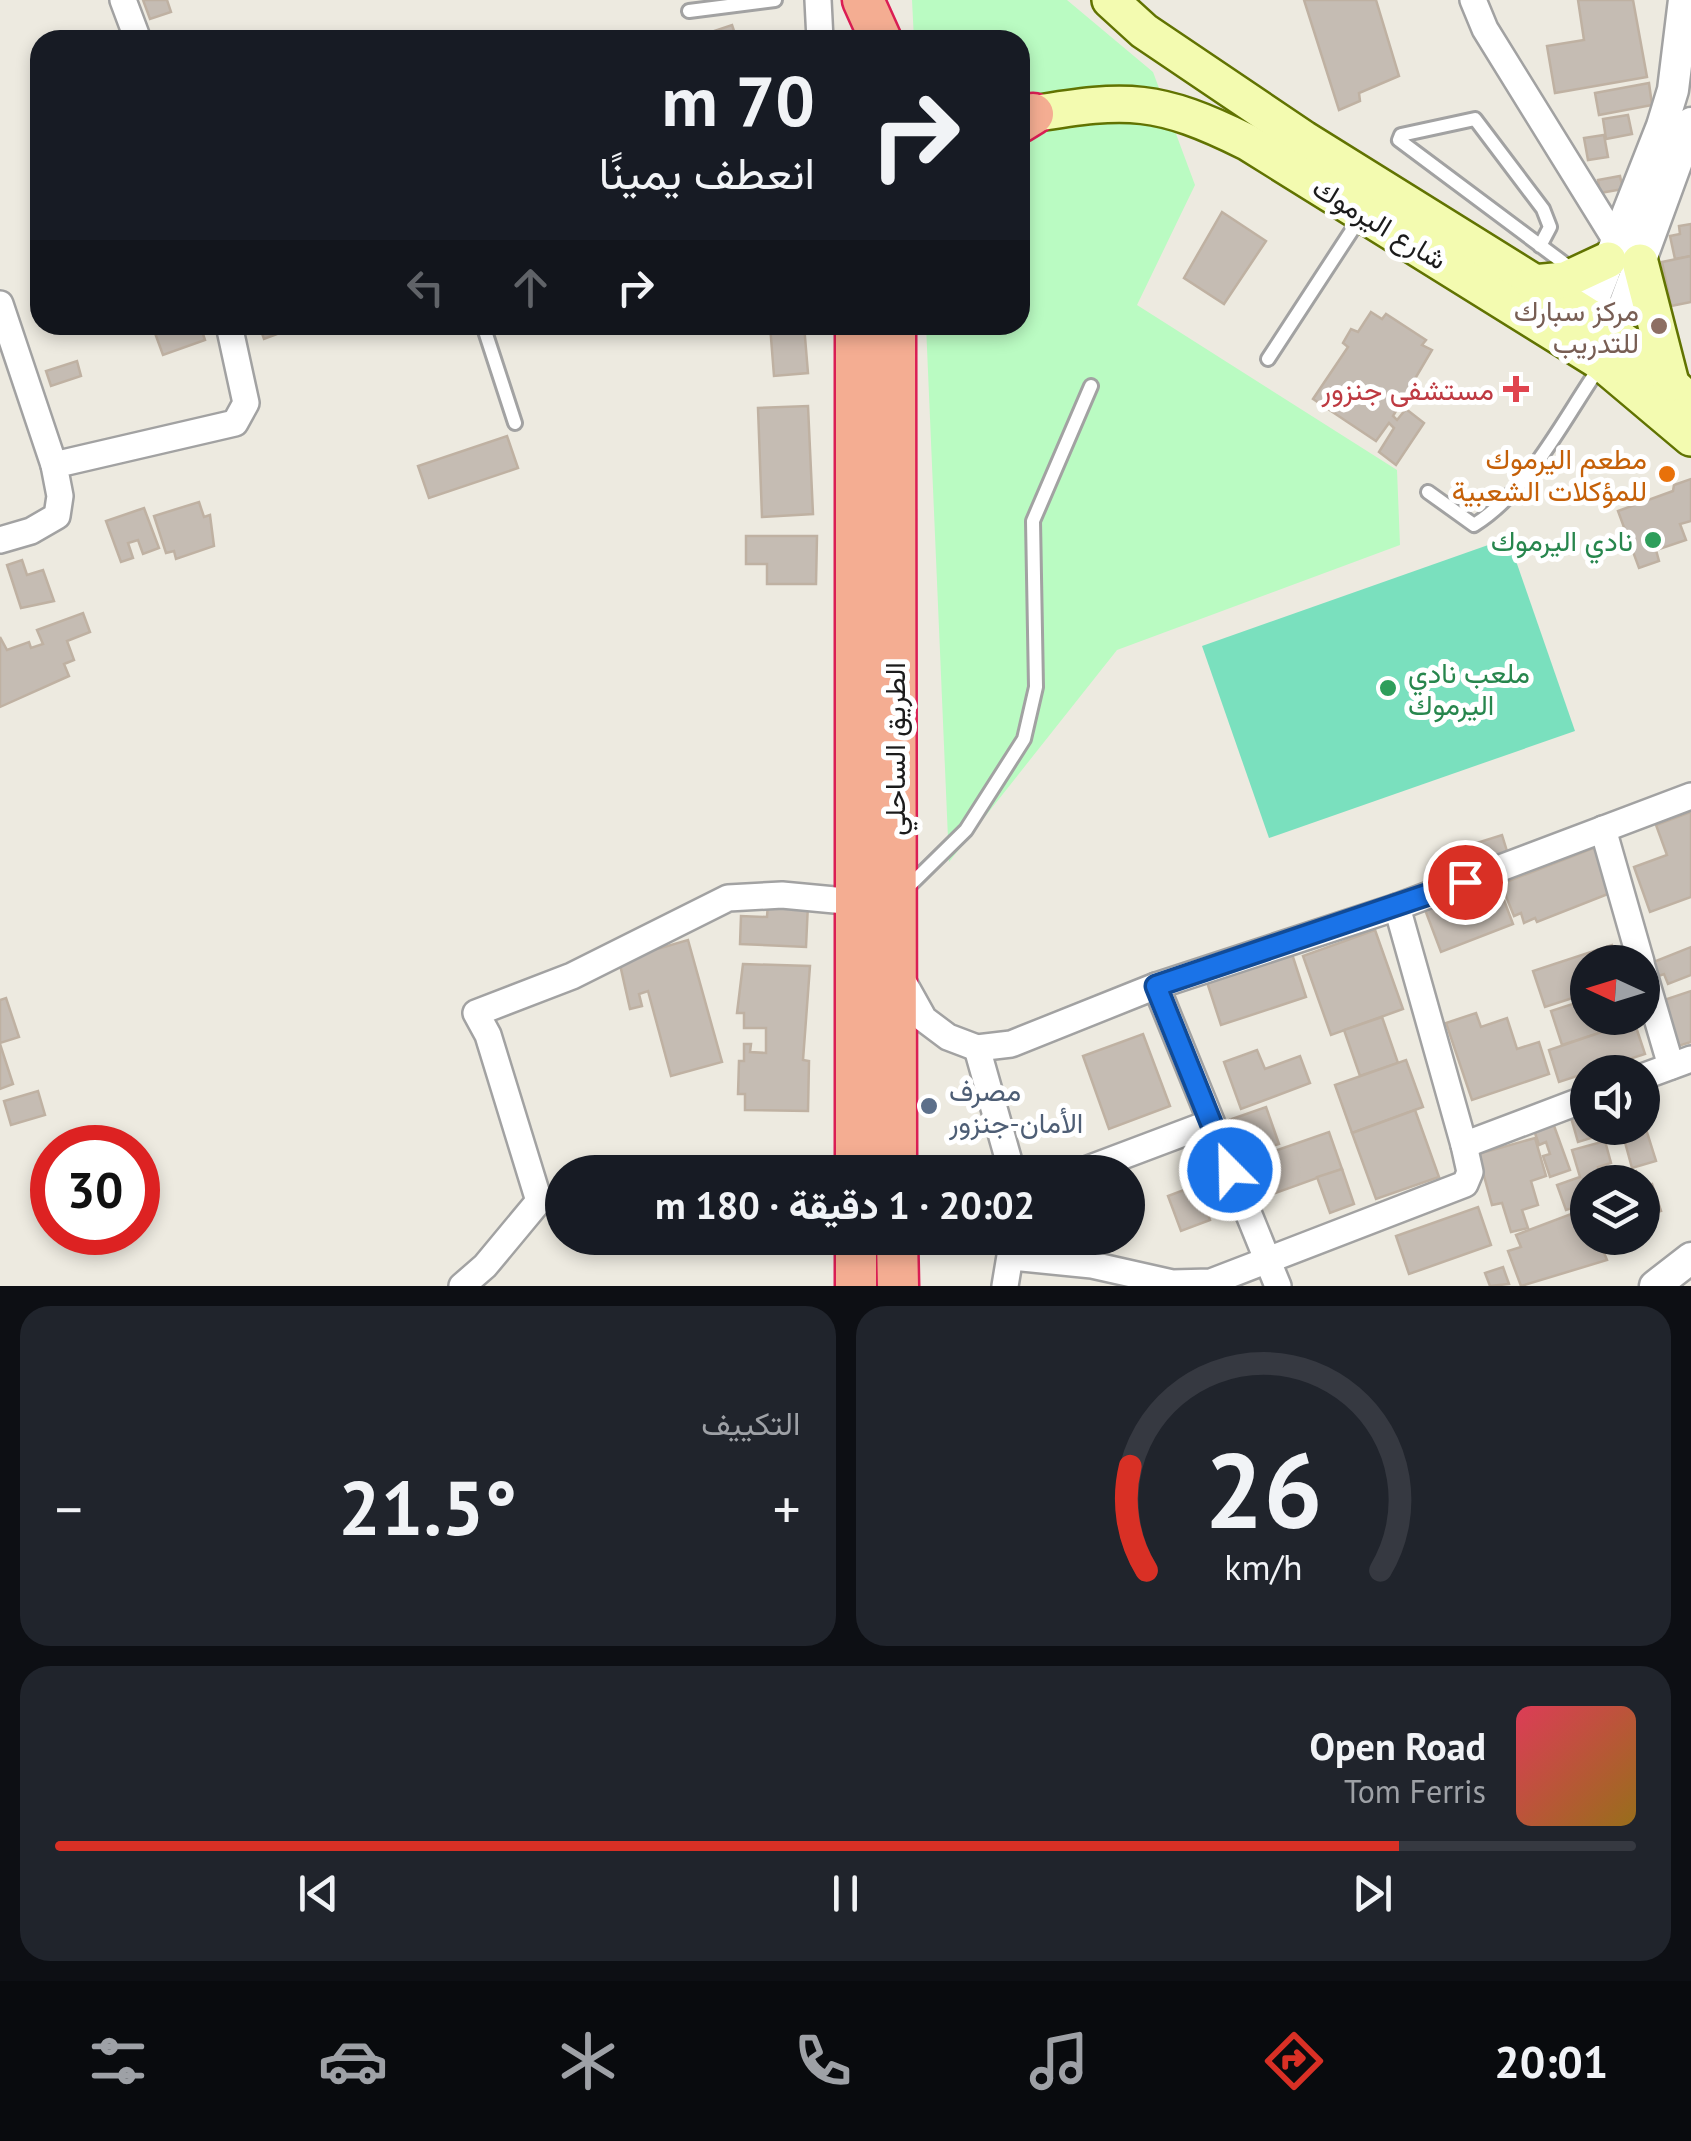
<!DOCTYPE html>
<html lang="ar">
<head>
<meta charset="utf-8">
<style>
	body { margin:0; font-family:"PT Sans",Vazirmatn,sans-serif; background:#20242c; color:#f1f3f6; direction:rtl; height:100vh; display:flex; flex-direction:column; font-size:38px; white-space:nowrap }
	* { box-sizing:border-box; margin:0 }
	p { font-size:32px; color:#9ea1a6 }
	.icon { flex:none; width:55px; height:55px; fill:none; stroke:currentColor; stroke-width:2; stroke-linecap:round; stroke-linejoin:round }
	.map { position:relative; height:1286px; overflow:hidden; direction:ltr }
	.details { display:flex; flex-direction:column; gap:20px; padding:20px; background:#0d0f14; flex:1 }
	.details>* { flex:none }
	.banner { position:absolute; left:30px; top:30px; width:1000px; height:305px; border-radius:30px; box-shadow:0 5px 15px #0003; direction:rtl; background:#171b24; color:#f1f3f6; overflow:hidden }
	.needle { width:65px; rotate:274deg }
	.fabs { position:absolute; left:1570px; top:945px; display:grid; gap:20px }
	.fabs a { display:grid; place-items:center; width:90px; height:90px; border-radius:50%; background:#171b24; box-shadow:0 5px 15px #0003; font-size:50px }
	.speed { position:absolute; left:30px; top:1125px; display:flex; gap:20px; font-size:50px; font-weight:700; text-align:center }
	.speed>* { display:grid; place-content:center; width:130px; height:130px; border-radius:50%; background:#171b24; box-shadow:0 5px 15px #0003; line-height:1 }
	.speed .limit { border:15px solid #d22; background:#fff; color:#111 }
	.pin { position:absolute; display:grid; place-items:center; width:85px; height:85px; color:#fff; margin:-42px; border:5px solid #fff; border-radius:50%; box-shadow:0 2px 10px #0007 }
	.me { position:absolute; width:110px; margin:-55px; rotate:337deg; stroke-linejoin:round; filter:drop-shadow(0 0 8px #0008) }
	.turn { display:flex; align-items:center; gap:35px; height:210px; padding:0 50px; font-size:45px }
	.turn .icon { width:130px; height:130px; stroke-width:2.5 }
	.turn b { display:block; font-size:70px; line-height:85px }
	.lanes { display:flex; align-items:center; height:95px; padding:0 50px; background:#0003; justify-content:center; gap:50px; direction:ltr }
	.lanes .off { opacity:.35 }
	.big { font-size:75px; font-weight:800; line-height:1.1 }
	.details .widget { flex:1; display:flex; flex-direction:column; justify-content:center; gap:15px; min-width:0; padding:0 35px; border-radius:30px; background:#20242c }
	.details .dial { align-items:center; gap:0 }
	.dial svg { height:260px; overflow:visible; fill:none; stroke:#363941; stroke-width:7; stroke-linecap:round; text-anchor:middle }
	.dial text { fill:#f1f3f6; stroke:none }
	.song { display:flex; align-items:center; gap:30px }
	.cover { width:120px; height:120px; border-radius:15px; background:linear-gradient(135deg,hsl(350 70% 55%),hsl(40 70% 35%)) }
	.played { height:10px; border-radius:5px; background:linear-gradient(90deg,#d93025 85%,#363941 85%) }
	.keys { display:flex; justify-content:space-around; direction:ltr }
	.heat { display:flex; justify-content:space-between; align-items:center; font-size:55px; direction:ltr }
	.details .tiles { flex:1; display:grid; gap:20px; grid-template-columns:1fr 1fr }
	.widget:last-child { grid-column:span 2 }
	.trip { position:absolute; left:545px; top:1155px; width:600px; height:100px; border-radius:50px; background:#171b24; box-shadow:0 5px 15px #0003; font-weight:800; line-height:100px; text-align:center; direction:rtl }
	.menu { display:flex; height:160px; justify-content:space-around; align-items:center; background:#090b0e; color:#9ea1a6 }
	.menu .icon { width:70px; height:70px }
	.menu .current { color:#d93025 }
	.menu b { font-size:45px; color:#f1f3f6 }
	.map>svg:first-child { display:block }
	.park { fill:#bafbc2 }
	.pitch { fill:#7ae0be }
	.building { fill:#c5bcb3; stroke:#bfb1a2; stroke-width:2.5 }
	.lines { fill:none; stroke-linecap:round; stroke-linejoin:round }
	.service-casing { stroke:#a2a2a2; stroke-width:18 }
	.minor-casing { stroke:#a2a2a2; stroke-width:30 }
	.tertiary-casing { stroke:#a2a2a2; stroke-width:35 }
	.secondary-casing { stroke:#617301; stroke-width:40 }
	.trunk-casing { stroke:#db1e54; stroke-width:45 }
	.service { stroke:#fff; stroke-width:12 }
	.minor { stroke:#fff; stroke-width:25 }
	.tertiary { stroke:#fff; stroke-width:30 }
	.secondary { stroke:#f3fbb0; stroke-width:35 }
	.trunk { stroke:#f4ad92; stroke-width:40 }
	.route-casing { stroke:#114b97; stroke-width:25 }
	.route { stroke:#1a73e8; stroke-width:18 }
	.education-dot { fill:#8d6e63; stroke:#fff; stroke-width:4 }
	.health-dot { fill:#e0444e; stroke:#fff; stroke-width:4 }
	.food-dot { fill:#e8710a; stroke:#fff; stroke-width:4 }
	.leisure-dot { fill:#2e9e5b; stroke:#fff; stroke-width:4 }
	.service-dot { fill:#5c6f8a; stroke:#fff; stroke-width:4 }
	.labels { text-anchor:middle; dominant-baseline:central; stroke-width:10; stroke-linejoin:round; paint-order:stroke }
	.street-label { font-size:28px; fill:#1b1b1b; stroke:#fff }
	.education-label { font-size:28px; fill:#785e54; stroke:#fff; text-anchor:end }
	.health-label { font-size:28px; fill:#be3a42; stroke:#fff; text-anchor:end }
	.food-label { font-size:28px; fill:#c56008; stroke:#fff; text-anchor:end }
	.leisure-label { font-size:28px; fill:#27864d; stroke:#fff; text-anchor:end }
	.service-label { font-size:28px; fill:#4e5e75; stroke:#fff; text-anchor:start }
</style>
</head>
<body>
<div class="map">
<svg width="1691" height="1286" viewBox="0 0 1691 1286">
	<rect width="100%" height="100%" fill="#edeae0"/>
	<path class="park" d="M 912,0 L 1067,0 L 1153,72 L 1195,185 L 1137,305 L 1397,470 L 1400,545 L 1117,650 L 949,862 L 926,325 L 1020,325 L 1020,40 L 914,40 Z"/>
	<path class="pitch" d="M 1508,538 L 1575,731 L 1269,838 L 1202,646 Z"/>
	<g class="building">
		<path d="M 143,0 L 167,0 L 171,12 L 150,19 Z"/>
		<path d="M 1304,0 L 1376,0 L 1399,76 L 1359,93 L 1360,101 L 1339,110 Z"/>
		<path d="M 1578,0 L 1633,0 L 1647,77 L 1555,93 L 1547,46 L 1584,40 Z"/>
		<path d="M 732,25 L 737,40 L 713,40 L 711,32 Z"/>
		<path d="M 1649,83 L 1652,105 L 1599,115 L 1595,93 Z"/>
		<path d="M 1628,115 L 1632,134 L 1606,139 L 1603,119 Z"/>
		<path d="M 1604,135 L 1608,157 L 1588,160 L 1584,138 Z"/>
		<path d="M 1620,176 L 1623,189 L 1600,193 L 1598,180 Z"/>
		<path d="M 1222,212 L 1266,241 L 1224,304 L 1184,278 Z"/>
		<path d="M 1691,224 L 1691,256 L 1675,259 L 1670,236 L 1680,234 L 1679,226 Z"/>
		<path d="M 1691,256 L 1691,302 L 1671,306 L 1662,262 Z"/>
		<path d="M 1371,312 L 1382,319 L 1386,314 L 1426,340 L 1422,345 L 1432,350 L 1393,416 L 1397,420 L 1406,409 L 1424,423 L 1396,465 L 1379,452 L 1394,428 L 1389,423 L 1376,441 L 1313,399 L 1348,347 L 1343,343 L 1351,329 L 1358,332 Z"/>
		<path d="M 152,325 L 200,325 L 205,340 L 163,355 Z"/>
		<path d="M 259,325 L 301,325 L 264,339 Z"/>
		<path d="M 770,325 L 804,325 L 808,373 L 774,376 Z"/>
		<path d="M 77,361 L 81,376 L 51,386 L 46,371 Z"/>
		<path d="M 808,406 L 813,514 L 762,517 L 758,408 Z"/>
		<path d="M 507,436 L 518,468 L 429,498 L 418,466 Z"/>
		<path d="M 1691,479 L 1691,521 L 1680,524 L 1686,540 L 1656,550 L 1659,561 L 1639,568 L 1618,511 L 1673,491 L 1674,485 Z"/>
		<path d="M 199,502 L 204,517 L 210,515 L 214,546 L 176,559 L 174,551 L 166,553 L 154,516 Z"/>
		<path d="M 144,508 L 159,548 L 143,554 L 138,540 L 128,543 L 133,558 L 121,562 L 106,521 Z"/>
		<path d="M 746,536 L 817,536 L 816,584 L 767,584 L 767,564 L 746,564 Z"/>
		<path d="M 22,560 L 27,575 L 43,570 L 54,601 L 21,608 L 7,565 Z"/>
		<path d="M 83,613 L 90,632 L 67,641 L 74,660 L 64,664 L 69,676 L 0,707 L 0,637 L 7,650 L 29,642 L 31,648 L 43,644 L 37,630 Z"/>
		<path d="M 1691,812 L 1691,897 L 1650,912 L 1634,867 L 1667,855 L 1656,825 Z"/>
		<path d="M 1502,835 L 1510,861 L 1443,881 L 1435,856 Z"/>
		<path d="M 1596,847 L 1613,892 L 1537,922 L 1535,918 L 1524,923 L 1521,913 L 1514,916 L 1501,884 Z"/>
		<path d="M 1496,879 L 1513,924 L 1441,952 L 1424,907 Z"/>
		<path d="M 768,903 L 808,904 L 806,947 L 740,944 L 741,916 L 767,917 Z"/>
		<path d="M 1375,930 L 1403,1009 L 1331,1035 L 1303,956 Z"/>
		<path d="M 688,940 L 722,1062 L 671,1076 L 648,991 L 639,994 L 642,1006 L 630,1009 L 619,960 Z"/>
		<path d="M 1612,945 L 1618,962 L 1588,962 L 1588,993 L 1545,1007 L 1533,971 Z"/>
		<path d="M 1691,947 L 1691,975 L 1668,984 L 1664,974 L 1656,977 L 1651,963 Z"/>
		<path d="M 1291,951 L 1306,997 L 1221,1025 L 1206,979 Z"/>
		<path d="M 743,964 L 810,966 L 803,1060 L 809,1061 L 808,1111 L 745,1110 L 745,1094 L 738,1094 L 739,1061 L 744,1061 L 744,1044 L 751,1044 L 750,1052 L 766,1053 L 766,1028 L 744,1028 L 744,1013 L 737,1013 Z"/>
		<path d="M 1691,991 L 1691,1042 L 1675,1047 L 1661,1001 Z"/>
		<path d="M 6,998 L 19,1037 L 0,1043 L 0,1000 Z"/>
		<path d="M 1588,999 L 1588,1018 L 1612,1018 L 1615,1028 L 1562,1045 L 1551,1011 Z"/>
		<path d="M 1476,1013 L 1481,1027 L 1507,1018 L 1517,1049 L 1539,1042 L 1549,1074 L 1472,1100 L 1446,1023 Z"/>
		<path d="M 1382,1017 L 1398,1063 L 1360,1076 L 1344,1030 Z"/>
		<path d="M 1634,1021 L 1645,1054 L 1559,1082 L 1549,1050 Z"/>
		<path d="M 1143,1034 L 1170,1106 L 1109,1129 L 1083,1056 Z"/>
		<path d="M 0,1044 L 13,1084 L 0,1089 Z"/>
		<path d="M 1257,1050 L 1265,1069 L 1300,1056 L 1310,1083 L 1241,1109 L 1224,1062 Z"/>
		<path d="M 1406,1060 L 1423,1107 L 1352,1133 L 1335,1085 Z"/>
		<path d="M 38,1091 L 45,1115 L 11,1125 L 4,1101 Z"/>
		<path d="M 1266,1107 L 1279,1144 L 1266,1148 L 1262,1136 L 1234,1146 L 1226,1121 Z"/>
		<path d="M 1588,1109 L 1588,1128 L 1599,1128 L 1601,1135 L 1578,1142 L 1570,1114 Z"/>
		<path d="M 1415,1110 L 1439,1177 L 1376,1199 L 1352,1133 Z"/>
		<path d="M 1553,1123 L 1570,1170 L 1550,1177 L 1543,1156 L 1550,1154 L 1546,1142 L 1539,1145 L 1534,1130 Z"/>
		<path d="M 1646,1129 L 1656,1161 L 1632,1168 L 1623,1135 Z"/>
		<path d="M 1329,1132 L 1342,1169 L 1259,1199 L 1245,1161 L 1237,1164 L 1232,1150 L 1261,1139 L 1266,1154 Z"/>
		<path d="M 1535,1138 L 1546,1176 L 1531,1181 L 1538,1205 L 1522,1210 L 1528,1228 L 1511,1232 L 1502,1203 L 1492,1205 L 1478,1154 Z"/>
		<path d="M 1605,1141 L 1611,1163 L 1598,1167 L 1602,1182 L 1588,1182 L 1588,1203 L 1566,1210 L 1557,1185 L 1580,1177 L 1572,1150 Z"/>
		<path d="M 1342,1169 L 1354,1204 L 1330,1213 L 1317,1177 Z"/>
		<path d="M 1636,1171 L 1640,1182 L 1612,1182 L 1611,1180 Z"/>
		<path d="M 1652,1184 L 1661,1211 L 1642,1217 L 1642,1187 Z"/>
		<path d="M 1197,1185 L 1210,1220 L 1181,1231 L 1168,1196 Z"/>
		<path d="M 1478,1207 L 1491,1245 L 1409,1274 L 1396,1236 Z"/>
		<path d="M 1587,1208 L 1588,1238 L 1598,1238 L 1607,1260 L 1521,1286 L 1508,1251 L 1521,1247 L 1516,1235 Z"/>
		<path d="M 1503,1267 L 1509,1284 L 1490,1286 L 1485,1273 Z"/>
	</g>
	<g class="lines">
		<g class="service-casing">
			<g id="service">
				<path d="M 689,11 L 775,0"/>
				<path d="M 1540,246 L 1550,227 L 1543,209 L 1475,119 L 1401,135 L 1399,140 L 1573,270"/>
				<path d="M 483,325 L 515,423"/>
				<path d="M 1268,359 L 1360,218"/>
				<path d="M 1428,492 L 1474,525 C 1530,490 1564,418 1601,365"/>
				<path d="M 905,890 L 966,830 L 1024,739 L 1036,687 L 1033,521 L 1091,386"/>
			</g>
		</g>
		<g class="minor-casing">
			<g id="minor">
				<path d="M 123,0 L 138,40"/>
				<path d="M 818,0 L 820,40"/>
				<path d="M 1473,0 L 1485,29 L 1615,239"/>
				<path d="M 0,304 L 54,465"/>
				<path d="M 0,540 L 31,531 L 57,516 L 60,496 L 54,465 L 235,423 L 246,403 L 229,325"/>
				<path d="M 1603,829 L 1641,962"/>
				<path d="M 1642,967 L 1671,1066"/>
				<path d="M 900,976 L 924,1019 L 948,1037 L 977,1048 L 1011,1044 L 1156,986 L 1397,907 L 1691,796"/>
				<path d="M 1156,986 L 1278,1286"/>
				<path d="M 977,1048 L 1012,1172"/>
				<path d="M 1642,1077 L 1691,1059"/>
				<path d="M 1464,1145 L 1588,1098"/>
				<path d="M 1080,1172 L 1210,1123"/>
				<path d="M 1011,1257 L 1092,1265 L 1172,1283 L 1211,1282 L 1465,1184 L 1470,1172 L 1464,1145 L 1397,907"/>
				<path d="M 462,1286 L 485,1266 L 539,1201 L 488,1035 L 476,1013 L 572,976 L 728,898 L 782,895 L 856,902"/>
				<path d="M 1005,1286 L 1013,1238"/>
			</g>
		</g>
		<g class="tertiary-casing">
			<g id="tertiary">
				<path d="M 1580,334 L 1662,126 L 1673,90 L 1684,0"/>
				<path d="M 1606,355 L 1691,123"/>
				<path d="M 1655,1286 L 1691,1258"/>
			</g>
		</g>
		<g class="secondary-casing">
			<g id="secondary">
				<path d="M 1110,0 L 1144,31 L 1304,139 L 1588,316 L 1629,345 L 1691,403"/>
				<path d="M 1033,114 C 1128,98 1158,98 1247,142 L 1602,363 L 1691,438"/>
				<path d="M 1640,262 L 1671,383"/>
				<path d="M 1533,283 L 1565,280 L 1608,260"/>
			</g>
		</g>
		<g class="trunk-casing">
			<g id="trunk">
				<path d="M 863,0 L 881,40"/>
				<path d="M 1020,122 L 1033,114"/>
				<path d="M 895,325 L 896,1172"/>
				<path d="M 856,1172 L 856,325"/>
				<path d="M 897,1238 L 898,1286"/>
				<path d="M 856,1286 L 856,1238"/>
			</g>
		</g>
		<use href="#service" class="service"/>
		<use href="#minor" class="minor"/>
		<use href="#tertiary" class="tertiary"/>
		<use href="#secondary" class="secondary"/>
		<use href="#trunk" class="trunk"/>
	</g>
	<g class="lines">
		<g class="route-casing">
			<path id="route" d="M 1230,1170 L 1156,986 L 1465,882"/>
		</g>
		<use href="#route" class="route"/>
	</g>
	<circle class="education-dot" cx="1659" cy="326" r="10"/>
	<path class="health-dot" d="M1511 374h10v10h10v10h-10v10h-10v-10h-10v-10h10z"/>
	<circle class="food-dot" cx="1667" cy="474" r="10"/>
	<g class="leisure-dot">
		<circle cx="1653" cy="540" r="10"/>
		<circle cx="1388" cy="688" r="10"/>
	</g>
	<circle class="service-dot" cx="929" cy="1106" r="10"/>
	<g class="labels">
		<g class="street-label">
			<text transform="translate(1380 223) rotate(31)">شارع اليرموك</text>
			<text transform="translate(894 749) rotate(-90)">الطريق الساحلي</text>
		</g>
		<g class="education-label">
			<text x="1639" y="310">مركز سبارك<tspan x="1639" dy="32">للتدريب</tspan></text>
		</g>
		<g class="health-label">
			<text x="1494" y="389">مستشفى جنزور</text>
		</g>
		<g class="food-label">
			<text x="1647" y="458">مطعم اليرموك<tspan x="1647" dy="32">للمؤكلات الشعبية</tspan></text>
		</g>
		<g class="leisure-label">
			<text x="1633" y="540">نادي اليرموك</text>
			<text x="1408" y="672" text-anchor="start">ملعب نادي<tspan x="1408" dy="32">اليرموك</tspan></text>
		</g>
		<g class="service-label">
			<text x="949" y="1090">مصرف<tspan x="949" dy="32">الأمان-جنزور</tspan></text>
		</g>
	</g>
</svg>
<div class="fabs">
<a><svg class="needle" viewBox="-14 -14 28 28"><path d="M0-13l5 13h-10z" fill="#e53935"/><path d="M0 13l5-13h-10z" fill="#9ea1a6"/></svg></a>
<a><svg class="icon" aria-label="sound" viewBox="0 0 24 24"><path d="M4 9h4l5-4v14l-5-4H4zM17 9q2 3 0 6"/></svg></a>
<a><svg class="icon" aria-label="layers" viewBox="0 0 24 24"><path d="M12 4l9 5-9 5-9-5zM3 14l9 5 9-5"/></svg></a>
</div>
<div class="speed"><div class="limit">30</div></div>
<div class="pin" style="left:1465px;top:882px;background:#d93025"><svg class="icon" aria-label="arrive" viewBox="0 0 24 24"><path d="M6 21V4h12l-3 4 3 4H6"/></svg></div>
<svg class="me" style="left:1230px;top:1170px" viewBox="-20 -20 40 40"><circle r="17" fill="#1a73e8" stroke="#fff" stroke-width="3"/><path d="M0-11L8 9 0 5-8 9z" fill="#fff"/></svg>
<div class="trip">20:02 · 1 دقيقة · 180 m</div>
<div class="banner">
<div class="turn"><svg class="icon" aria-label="right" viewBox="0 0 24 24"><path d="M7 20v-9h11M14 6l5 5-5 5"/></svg><div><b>70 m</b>انعطف يمينًا</div></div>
<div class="lanes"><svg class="icon off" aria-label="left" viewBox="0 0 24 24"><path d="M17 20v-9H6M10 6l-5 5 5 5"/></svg><svg class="icon off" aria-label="ahead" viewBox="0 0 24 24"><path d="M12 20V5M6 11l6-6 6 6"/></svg><svg class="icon" aria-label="right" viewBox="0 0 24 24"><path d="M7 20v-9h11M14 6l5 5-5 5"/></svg></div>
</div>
</div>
<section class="details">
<div class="tiles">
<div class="widget dial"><svg viewBox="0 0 100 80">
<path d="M14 69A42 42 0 1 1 86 69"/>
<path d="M14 69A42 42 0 0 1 9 37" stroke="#d93025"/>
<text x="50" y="56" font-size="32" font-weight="700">26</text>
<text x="50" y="72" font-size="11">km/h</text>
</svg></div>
<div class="widget"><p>التكييف</p>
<div class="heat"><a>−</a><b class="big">21.5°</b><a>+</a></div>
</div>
<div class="widget">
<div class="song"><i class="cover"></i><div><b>Open Road</b><p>Tom Ferris</p></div></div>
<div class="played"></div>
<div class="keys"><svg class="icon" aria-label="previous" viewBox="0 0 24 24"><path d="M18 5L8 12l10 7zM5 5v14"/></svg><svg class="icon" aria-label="pause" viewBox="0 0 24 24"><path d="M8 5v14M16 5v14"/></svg><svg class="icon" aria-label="next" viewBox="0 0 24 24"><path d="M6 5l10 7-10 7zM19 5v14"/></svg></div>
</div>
</div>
</section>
<nav class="menu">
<b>20:01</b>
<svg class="icon current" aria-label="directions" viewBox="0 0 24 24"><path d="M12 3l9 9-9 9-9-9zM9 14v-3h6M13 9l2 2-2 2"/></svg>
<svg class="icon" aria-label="music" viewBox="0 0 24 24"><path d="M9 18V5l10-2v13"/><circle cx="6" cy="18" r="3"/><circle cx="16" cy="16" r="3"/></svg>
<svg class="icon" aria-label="phone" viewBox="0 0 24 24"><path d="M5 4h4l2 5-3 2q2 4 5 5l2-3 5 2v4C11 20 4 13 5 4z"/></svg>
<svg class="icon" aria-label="climate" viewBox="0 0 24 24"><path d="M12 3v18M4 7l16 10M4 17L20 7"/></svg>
<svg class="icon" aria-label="car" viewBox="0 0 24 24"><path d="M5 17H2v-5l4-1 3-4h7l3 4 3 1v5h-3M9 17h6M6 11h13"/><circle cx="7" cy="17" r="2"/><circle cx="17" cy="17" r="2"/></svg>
<svg class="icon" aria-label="filters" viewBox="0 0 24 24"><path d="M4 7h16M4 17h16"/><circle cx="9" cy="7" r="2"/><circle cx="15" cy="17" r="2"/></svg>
</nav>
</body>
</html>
